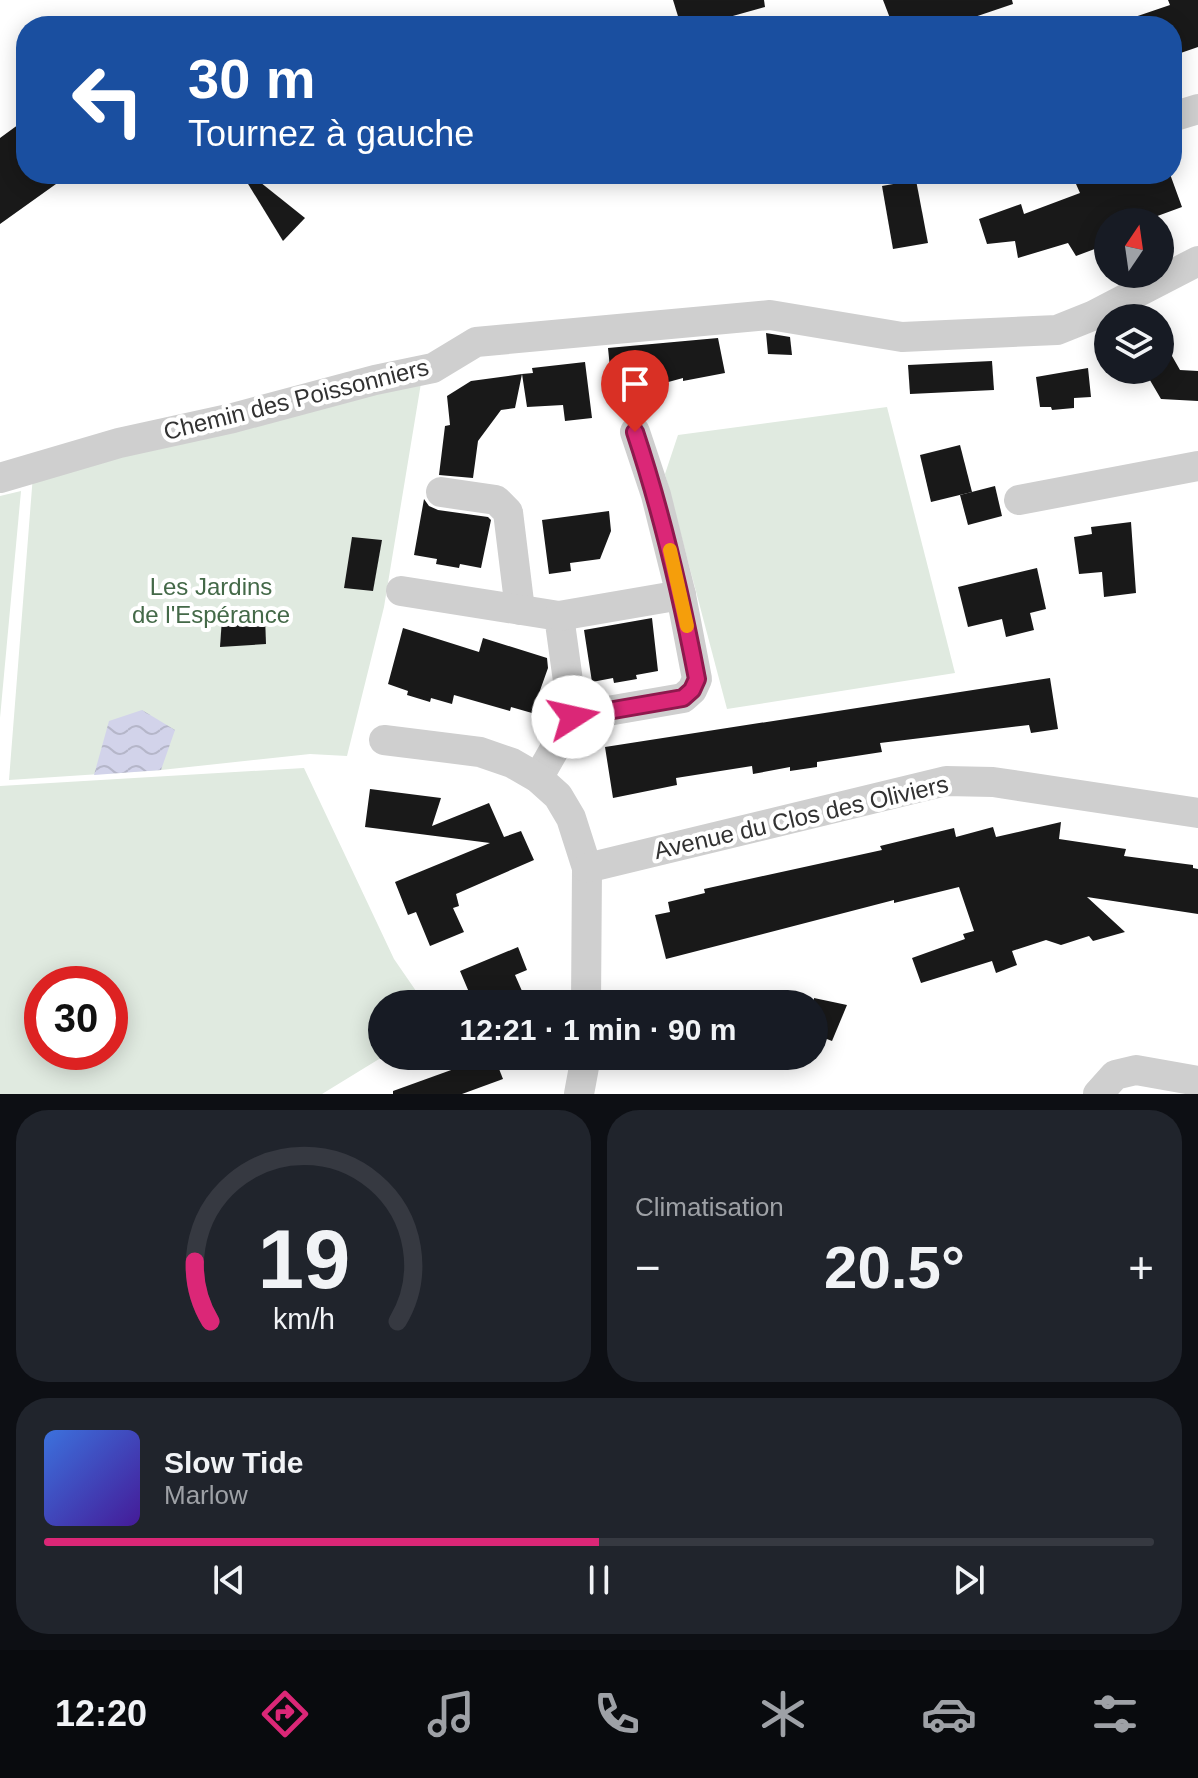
<!DOCTYPE html>
<html lang="fr">
<head>
<meta charset="utf-8">
<style>
	body { margin:0; font-family:Arial,sans-serif; background:#20242c; color:#f1f3f6; height:100vh; display:flex; flex-direction:column; font-size:30px; white-space:nowrap }
	* { box-sizing:border-box; margin:0 }
	p { font-size:26px; color:#9ea1a6 }
	.icon { flex:none; width:44px; height:44px; fill:none; stroke:currentColor; stroke-width:2; stroke-linecap:round; stroke-linejoin:round }
	.map { position:relative; height:1094px; overflow:hidden }
	.panel { display:flex; flex-direction:column; gap:16px; padding:16px; background:#0d0f14; flex:1 }
	.panel>* { flex:none }
	.guide { position:absolute; left:16px; top:16px; width:1166px; height:168px; border-radius:32px; box-shadow:0 4px 20px #0003; background:#1a4fa0; color:#fff; overflow:hidden }
	.needle { width:52px; rotate:13deg }
	.controls { position:absolute; left:1094px; top:208px; display:grid; gap:16px }
	.controls a { display:grid; place-items:center; width:80px; height:80px; border-radius:50%; background:#171b24; box-shadow:0 4px 20px #0003; font-size:40px }
	.speed { position:absolute; left:24px; top:966px; display:flex; gap:16px; font-size:40px; font-weight:700; text-align:center }
	.speed>* { display:grid; place-content:center; width:104px; height:104px; border-radius:50%; background:#171b24; box-shadow:0 4px 20px #0003; line-height:1 }
	.speed .limit { border:12px solid #d22; background:#fff; color:#111 }
	.pin { position:absolute; display:grid; place-items:center; width:68px; height:68px; color:#fff; margin:-82px -34px; border-radius:50% 50% 50% 0; rotate:-45deg; box-shadow:0 0 8px #0007 }
	.pin .icon { rotate:45deg }
	.me { position:absolute; width:88px; margin:-44px; rotate:80deg; stroke-linejoin:round; filter:drop-shadow(0 0 6px #0008) }
	.turn { display:flex; align-items:center; gap:28px; height:168px; padding:0 40px; font-size:36px }
	.turn .icon { width:104px; height:104px; stroke-width:2.5 }
	.turn b { display:block; font-size:56px; line-height:68px }
	.big { font-size:60px; font-weight:800; line-height:1.1 }
	.panel .tile { flex:1; display:flex; flex-direction:column; justify-content:center; gap:12px; min-width:0; padding:0 28px; border-radius:32px; background:#20242c }
	.panel .dial { align-items:center; gap:0 }
	.dial svg { height:208px; overflow:visible; fill:none; stroke:#363941; stroke-width:7; stroke-linecap:round; text-anchor:middle }
	.dial text { fill:#f1f3f6; stroke:none }
	.song { display:flex; align-items:center; gap:24px }
	.cover { width:96px; height:96px; border-radius:12px; background:linear-gradient(135deg,hsl(220 70% 55%),hsl(260 70% 35%)) }
	.played { height:8px; border-radius:4px; background:linear-gradient(90deg,#db2777 50%,#363941 50%) }
	.keys { display:flex; justify-content:space-around; direction:ltr }
	.heat { display:flex; justify-content:space-between; align-items:center; font-size:44px; direction:ltr }
	.panel .tiles { flex:1; display:grid; gap:16px; grid-template-columns:1fr 1fr }
	.tile:last-child { grid-column:span 2 }
	.trip { position:absolute; left:368px; top:990px; width:460px; height:80px; border-radius:40px; background:#171b24; box-shadow:0 4px 20px #0003; font-weight:800; line-height:80px; text-align:center }
	.tabs { display:flex; height:128px; justify-content:space-around; align-items:center; background:#090b0e; color:#9ea1a6 }
	.tabs .icon { width:56px; height:56px }
	.tabs .current { color:#db2777 }
	.tabs b { font-size:36px; color:#f1f3f6 }
	.map>svg:first-child { display:block }
	.green { fill:#e0eae0; fill-rule:evenodd }
	.water { fill:url(#water-waves) }
	.building { fill:#191919 }
	.lines { fill:none; stroke-linecap:round; stroke-linejoin:round }
	.street { stroke:#cfcfcf; stroke-width:30 }
	.route-casing { stroke:#8e194d; stroke-width:20 }
	.route { stroke:#db2777; stroke-width:14 }
	.slow { stroke:#f59e0b; stroke-width:14 }
	.labels { text-anchor:middle; dominant-baseline:central; stroke-width:8; stroke-linejoin:round; paint-order:stroke }
	.street-label { font-size:24px; fill:#323232; stroke:#fff }
	.park-label { font-size:24px; fill:#446948; stroke:#fff }
</style>
</head>
<body>
<div class="map">
<svg width="1198" height="1094" viewBox="0 0 1198 1094">
	<defs>
		<pattern id="water-waves" width="16" height="10" patternUnits="userSpaceOnUse" patternTransform="scale(2)"><rect width="16" height="10" fill="#d2d3ea"/><path d="M0 5q4-4 8 0t8 0" fill="none" stroke="#b5b6c9"/></pattern>
	</defs>
	<rect width="100%" height="100%" fill="#fff"/>
	<g class="green">
		<path d="M 422,377 L 384,607 L 347,756 L 310,754 L 161,770 L 9,780 L 33,475 Z"/>
		<path d="M 887,407 L 955,673 L 727,709 L 665,474 L 678,435 Z"/>
		<path d="M 21,491 L 0,718 L 0,496 Z"/>
		<path d="M 304,768 L 394,959 L 425,1004 L 382,1004 L 384,1056 L 322,1094 L 0,1094 L 0,786 ZM 42,984 L 110,984 L 110,1052 L 42,1052 Z"/>
	</g>
	<path class="water" d="M 142,710 L 175,730 L 161,770 L 94,775 L 109,721 Z"/>
	<g class="building">
		<path d="M 673,0 L 764,0 L 765,7 L 697,26 L 681,26 Z"/>
		<path d="M 883,0 L 1012,0 L 1013,4 L 948,26 L 893,26 Z"/>
		<path d="M 1168,0 L 1198,0 L 1198,47 L 1172,56 L 1172,26 L 1120,26 L 1120,22 L 1170,5 Z"/>
		<path d="M 26,119 L 26,174 L 70,174 L 0,224 L 0,138 Z"/>
		<path d="M 242,174 L 250,174 L 305,218 L 283,241 Z"/>
		<path d="M 1106,174 L 1170,174 L 1182,207 L 1141,222 L 1108,222 L 1108,244 L 1076,256 L 1068,243 L 1018,258 L 1015,241 L 987,244 L 979,219 L 1021,204 L 1024,214 L 1080,193 L 1076,184 Z"/>
		<path d="M 916,180 L 928,243 L 893,249 L 882,186 Z"/>
		<path d="M 766,333 L 790,337 L 792,355 L 768,354 Z"/>
		<path d="M 1160,335 L 1180,370 L 1198,371 L 1198,401 L 1161,399 L 1144,370 L 1160,370 Z"/>
		<path d="M 718,338 L 725,373 L 683,381 L 683,378 L 661,384 L 655,374 L 611,378 L 608,348 Z"/>
		<path d="M 992,361 L 994,390 L 910,394 L 908,365 Z"/>
		<path d="M 585,362 L 592,418 L 565,421 L 563,405 L 527,407 L 522,374 L 533,373 L 532,368 Z"/>
		<path d="M 1088,368 L 1091,397 L 1074,398 L 1074,408 L 1052,410 L 1051,407 L 1040,407 L 1036,377 Z"/>
		<path d="M 522,374 L 515,408 L 501,410 L 478,441 L 473,478 L 439,475 L 445,426 L 450,425 L 447,396 L 471,381 Z"/>
		<path d="M 960,445 L 972,492 L 931,502 L 920,455 Z"/>
		<path d="M 995,486 L 1002,516 L 968,525 L 960,495 Z"/>
		<path d="M 424,499 L 429,506 L 438,510 L 488,517 L 491,520 L 481,568 L 460,564 L 459,568 L 436,564 L 437,559 L 414,555 Z"/>
		<path d="M 609,511 L 611,531 L 600,559 L 570,563 L 571,571 L 549,574 L 542,520 Z"/>
		<path d="M 1131,522 L 1136,593 L 1104,597 L 1102,572 L 1079,574 L 1074,537 L 1092,534 L 1091,527 Z"/>
		<path d="M 352,537 L 382,540 L 373,591 L 344,588 Z"/>
		<path d="M 1037,568 L 1046,609 L 1030,613 L 1034,630 L 1006,637 L 1002,619 L 968,627 L 958,587 Z"/>
		<path d="M 265,616 L 266,644 L 220,647 L 222,618 Z"/>
		<path d="M 652,618 L 658,671 L 636,675 L 637,679 L 614,683 L 613,678 L 592,682 L 584,630 Z"/>
		<path d="M 403,628 L 479,652 L 483,638 L 547,658 L 548,668 L 532,713 L 511,707 L 510,711 L 454,695 L 452,704 L 431,698 L 430,702 L 407,695 L 408,691 L 388,684 Z"/>
		<path d="M 1050,678 L 1058,729 L 1031,733 L 1029,725 L 880,743 L 882,752 L 817,762 L 817,767 L 790,771 L 790,767 L 753,774 L 752,766 L 676,778 L 677,785 L 613,798 L 605,747 Z"/>
		<path d="M 370,789 L 441,798 L 432,826 L 489,803 L 504,837 L 521,831 L 534,860 L 456,894 L 459,906 L 453,908 L 464,932 L 430,946 L 416,912 L 408,915 L 395,882 L 490,843 L 365,827 Z"/>
		<path d="M 1061,822 L 1059,839 L 1126,849 L 1124,856 L 1193,865 L 1193,868 L 1198,869 L 1198,914 L 1087,897 L 1125,932 L 1093,941 L 1089,936 L 1061,945 L 1046,940 L 1012,951 L 1017,965 L 996,973 L 992,961 L 921,983 L 912,958 L 965,939 L 963,934 L 974,931 L 959,887 L 894,903 L 894,900 L 666,959 L 655,915 L 670,912 L 668,902 L 705,893 L 704,889 L 882,850 L 880,846 L 954,828 L 956,837 L 993,827 L 996,837 Z"/>
		<path d="M 518,947 L 527,970 L 515,975 L 522,991 L 491,1004 L 474,1004 L 460,971 Z"/>
		<path d="M 814,998 L 847,1005 L 832,1041 L 814,1034 Z"/>
		<path d="M 490,1056 L 494,1056 L 503,1079 L 462,1094 L 393,1094 L 393,1091 Z"/>
	</g>
	<g class="lines">
		<g class="street">
			<path d="M 1172,117 L 1198,109"/>
			<path d="M 0,478 L 119,443 L 233,418 L 375,380 L 433,368 L 476,342 L 770,315 L 902,337 L 1057,330 L 1092,316 L 1198,261"/>
			<path d="M 441,492 L 496,500 L 508,512 L 520,610"/>
			<path d="M 1019,500 L 1198,466"/>
			<path d="M 401,591 L 559,616 L 573,717 L 538,778"/>
			<path d="M 559,616 L 681,595 L 656,495 L 635,432"/>
			<path d="M 573,717 L 683,698 L 692,690 L 697,679 L 681,595"/>
			<path d="M 384,740 L 480,752 L 512,763 L 538,778 L 558,796 L 571,818 L 587,868 L 586,1004"/>
			<path d="M 587,868 L 946,781 L 993,782 L 1198,813"/>
			<path d="M 579,1094 L 586,1056"/>
			<path d="M 1098,1094 L 1115,1075 L 1136,1070 L 1198,1081"/>
		</g>
	</g>
	<g class="lines">
		<g class="route-casing">
			<path id="route" d="M 573,717 L 683,698 L 692,690 L 697,679 C 681,595 662,513 635,432"/>
		</g>
		<use href="#route" class="route"/>
		<path class="slow" d="M 670,550 L 687,626"/>
	</g>
	<g class="labels">
		<g class="street-label">
			<text transform="translate(296 399) rotate(-14)">Chemin des Poissonniers</text>
			<text transform="translate(801 817) rotate(-13)">Avenue du Clos des Oliviers</text>
		</g>
		<g class="park-label">
			<text x="211" y="586">Les Jardins<tspan x="211" dy="28">de l'Espérance</tspan></text>
		</g>
	</g>
</svg>
<div class="controls">
<a><svg class="needle" viewBox="-14 -14 28 28"><path d="M0-13l5 13h-10z" fill="#e53935"/><path d="M0 13l5-13h-10z" fill="#9ea1a6"/></svg></a>
<a><svg class="icon" aria-label="layers" viewBox="0 0 24 24"><path d="M12 4l9 5-9 5-9-5zM3 14l9 5 9-5"/></svg></a>
</div>
<div class="speed"><div class="limit">30</div></div>
<div class="pin" style="left:635px;top:432px;background:#d93025"><svg class="icon" aria-label="arrive" viewBox="0 0 24 24"><path d="M6 21V4h12l-3 4 3 4H6"/></svg></div>
<svg class="me" style="left:573px;top:717px" viewBox="-20 -20 40 40"><circle r="19" fill="#fff"/><path d="M0-13L10 11 0 6-10 11z" fill="#db2777"/></svg>
<div class="trip">12:21 · 1 min · 90 m</div>
<div class="guide">
<div class="turn"><svg class="icon" aria-label="left" viewBox="0 0 24 24"><path d="M17 20v-9H6M10 6l-5 5 5 5"/></svg><div><b>30 m</b>Tournez à gauche</div></div>
</div>
</div>
<section class="panel">
<div class="tiles">
<div class="tile dial"><svg viewBox="0 0 100 80">
<path d="M14 69A42 42 0 1 1 86 69"/>
<path d="M14 69A42 42 0 0 1 8 46" stroke="#db2777"/>
<text x="50" y="56" font-size="32" font-weight="700">19</text>
<text x="50" y="72" font-size="11">km/h</text>
</svg></div>
<div class="tile"><p>Climatisation</p>
<div class="heat"><a>−</a><b class="big">20.5°</b><a>+</a></div>
</div>
<div class="tile">
<div class="song"><i class="cover"></i><div><b>Slow Tide</b><p>Marlow</p></div></div>
<div class="played"></div>
<div class="keys"><svg class="icon" aria-label="previous" viewBox="0 0 24 24"><path d="M18 5L8 12l10 7zM5 5v14"/></svg><svg class="icon" aria-label="pause" viewBox="0 0 24 24"><path d="M8 5v14M16 5v14"/></svg><svg class="icon" aria-label="next" viewBox="0 0 24 24"><path d="M6 5l10 7-10 7zM19 5v14"/></svg></div>
</div>
</div>
</section>
<nav class="tabs">
<b>12:20</b>
<svg class="icon current" aria-label="directions" viewBox="0 0 24 24"><path d="M12 3l9 9-9 9-9-9zM9 14v-3h6M13 9l2 2-2 2"/></svg>
<svg class="icon" aria-label="music" viewBox="0 0 24 24"><path d="M9 18V5l10-2v13"/><circle cx="6" cy="18" r="3"/><circle cx="16" cy="16" r="3"/></svg>
<svg class="icon" aria-label="phone" viewBox="0 0 24 24"><path d="M5 4h4l2 5-3 2q2 4 5 5l2-3 5 2v4C11 20 4 13 5 4z"/></svg>
<svg class="icon" aria-label="climate" viewBox="0 0 24 24"><path d="M12 3v18M4 7l16 10M4 17L20 7"/></svg>
<svg class="icon" aria-label="car" viewBox="0 0 24 24"><path d="M5 17H2v-5l4-1 3-4h7l3 4 3 1v5h-3M9 17h6M6 11h13"/><circle cx="7" cy="17" r="2"/><circle cx="17" cy="17" r="2"/></svg>
<svg class="icon" aria-label="filters" viewBox="0 0 24 24"><path d="M4 7h16M4 17h16"/><circle cx="9" cy="7" r="2"/><circle cx="15" cy="17" r="2"/></svg>
</nav>
</body>
</html>
